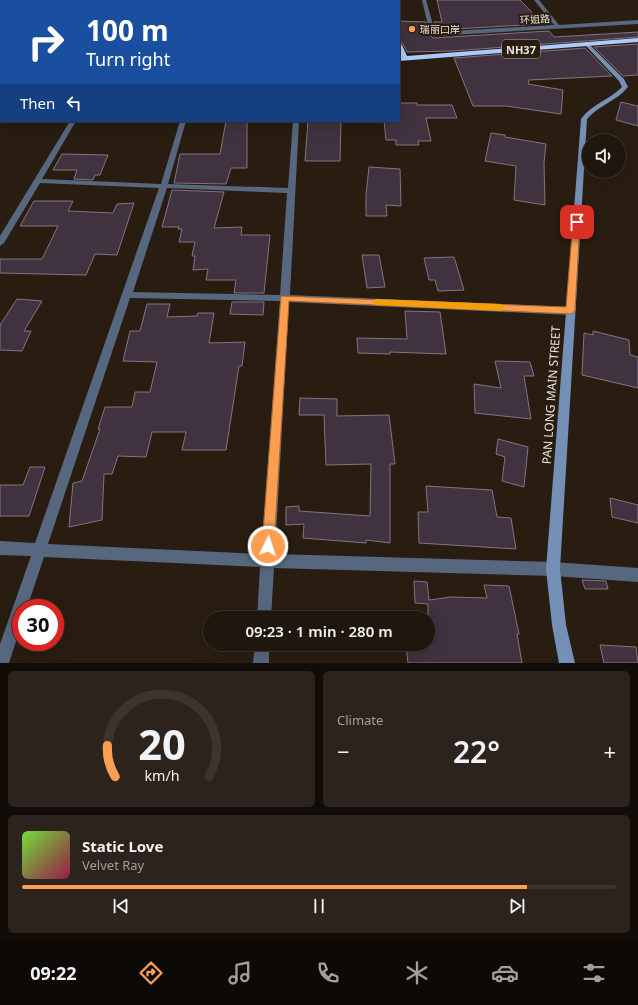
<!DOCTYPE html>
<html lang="en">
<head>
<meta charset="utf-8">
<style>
	body { margin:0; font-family:"Noto Sans","Noto Sans SC",sans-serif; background:#2c231c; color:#f1f3f6; height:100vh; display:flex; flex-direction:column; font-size:15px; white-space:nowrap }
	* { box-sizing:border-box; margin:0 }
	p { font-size:13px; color:#a19f9e }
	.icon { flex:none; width:22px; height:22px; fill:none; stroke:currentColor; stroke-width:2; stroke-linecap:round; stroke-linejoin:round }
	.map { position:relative; height:663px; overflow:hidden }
	.details { display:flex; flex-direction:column; gap:8px; padding:8px; background:#110c08; flex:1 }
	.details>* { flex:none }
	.top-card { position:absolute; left:0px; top:0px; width:400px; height:122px; box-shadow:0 4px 16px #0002,0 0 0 1px #3c352e; background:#1a4fa0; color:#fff; overflow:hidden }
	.fabs { position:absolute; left:582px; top:134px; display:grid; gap:8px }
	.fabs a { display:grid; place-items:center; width:44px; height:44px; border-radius:50%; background:#1f160e; box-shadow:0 4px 16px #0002,0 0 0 1px #3c352e; font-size:20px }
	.speed { position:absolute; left:12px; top:599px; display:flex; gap:8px; font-size:20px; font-weight:700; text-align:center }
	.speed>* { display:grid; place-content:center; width:52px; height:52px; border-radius:50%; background:#1f160e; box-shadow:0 4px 16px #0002,0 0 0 1px #3c352e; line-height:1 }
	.speed .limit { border:6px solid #d22; background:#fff; color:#111 }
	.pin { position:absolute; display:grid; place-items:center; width:34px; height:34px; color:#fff; margin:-17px; border-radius:8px; box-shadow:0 2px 6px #0006 }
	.me { position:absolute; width:44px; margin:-22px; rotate:4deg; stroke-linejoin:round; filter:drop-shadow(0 0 3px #0008) }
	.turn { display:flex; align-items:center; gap:14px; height:84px; padding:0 20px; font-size:18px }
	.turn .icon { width:52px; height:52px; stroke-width:2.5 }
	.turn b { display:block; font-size:28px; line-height:34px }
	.then { display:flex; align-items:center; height:38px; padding:0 20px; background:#0003; gap:8px; font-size:15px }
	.big { font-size:30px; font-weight:600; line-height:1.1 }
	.details .widget { flex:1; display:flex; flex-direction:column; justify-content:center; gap:6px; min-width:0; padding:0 14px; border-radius:6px; background:#2c231c }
	.details .dial { align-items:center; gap:0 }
	.dial svg { height:104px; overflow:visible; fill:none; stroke:#3c352e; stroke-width:7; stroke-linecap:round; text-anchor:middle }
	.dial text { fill:#f1f3f6; stroke:none }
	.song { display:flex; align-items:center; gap:12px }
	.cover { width:48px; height:48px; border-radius:6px; background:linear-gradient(135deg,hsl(100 70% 55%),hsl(340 70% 35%)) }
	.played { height:4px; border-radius:2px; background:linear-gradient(90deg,#fb9e51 85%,#3c352e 85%) }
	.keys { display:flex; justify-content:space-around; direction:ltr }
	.heat { display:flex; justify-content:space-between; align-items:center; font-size:22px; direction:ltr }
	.details .tiles { flex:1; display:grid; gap:8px; grid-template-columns:1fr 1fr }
	.widget:last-child { grid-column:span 2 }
	.trip { position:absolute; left:203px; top:611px; width:232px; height:40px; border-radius:20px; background:#1f160e; box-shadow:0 4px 16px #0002,0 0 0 1px #3c352e; font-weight:600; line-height:40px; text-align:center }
	.dock { display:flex; height:64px; justify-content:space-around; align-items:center; background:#0c0906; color:#a19f9e }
	.dock .icon { width:28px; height:28px }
	.dock .selected { color:#fb9e51 }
	.dock b { font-size:18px; color:#f1f3f6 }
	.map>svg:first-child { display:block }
	.building { fill:#40323e; stroke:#837481 }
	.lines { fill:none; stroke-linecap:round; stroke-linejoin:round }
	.street { fill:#57677f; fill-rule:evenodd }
	.secondary { fill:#7590b6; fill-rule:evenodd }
	.highway { fill:#aacbfb; fill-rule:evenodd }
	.route { fill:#fb9e51; stroke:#a36735 }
	.slow { fill:#f59e0b }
	.poi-dot { fill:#fb9e51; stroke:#291d12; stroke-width:1.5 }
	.labels { text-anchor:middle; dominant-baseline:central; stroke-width:4; stroke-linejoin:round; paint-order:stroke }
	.far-street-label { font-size:10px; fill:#ece4dc; stroke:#291d12 }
	.far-poi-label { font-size:10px; fill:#ece4dc; stroke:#291d12; text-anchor:start }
	.shield { fill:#291d12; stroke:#b2a89f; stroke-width:1 }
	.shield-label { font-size:11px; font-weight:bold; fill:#ece4dc }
	.street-label { font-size:12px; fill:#ece4dc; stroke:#291d12 }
</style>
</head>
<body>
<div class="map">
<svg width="638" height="663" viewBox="0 0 638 663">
	<rect width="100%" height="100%" fill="#291d12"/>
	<g class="building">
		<path d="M 437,0 L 520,0 L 543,24 L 436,30 L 434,22 L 442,22 Z"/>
		<path d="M 399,21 L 426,22 L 429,34 L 433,38 L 549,31 L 554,37 L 638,32 L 638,37 L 452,51 L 407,52 L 403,44 L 399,41 Z"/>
		<path d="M 638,44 L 638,75 L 623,76 L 594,47 Z"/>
		<path d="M 585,48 L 612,76 L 529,80 L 528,84 L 563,90 L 561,114 L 506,106 L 473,106 L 454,58 Z"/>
		<path d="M 621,102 L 638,106 L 638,126 L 616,120 Z"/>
		<path d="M 399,103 L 417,103 L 417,105 L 452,105 L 457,118 L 426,118 L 431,141 L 418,141 L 419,145 L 396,145 L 396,140 L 386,140 L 384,121 L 399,121 Z"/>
		<path d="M 226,121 L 247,121 L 247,168 L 231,168 L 226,184 L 174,183 L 180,154 L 220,154 Z"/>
		<path d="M 308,121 L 341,121 L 340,161 L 305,161 Z"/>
		<path d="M 491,133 L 505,135 L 505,137 L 546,144 L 544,163 L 545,205 L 514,200 L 516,166 L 485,161 Z"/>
		<path d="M 62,154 L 108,155 L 100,175 L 95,175 L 93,180 L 74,179 L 77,170 L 53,170 Z"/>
		<path d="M 369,167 L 400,169 L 401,206 L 386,205 L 387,216 L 366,216 L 366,195 Z"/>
		<path d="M 172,190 L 224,192 L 214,228 L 242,227 L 241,235 L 270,235 L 264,293 L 234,293 L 236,280 L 206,280 L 208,269 L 193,270 L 195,256 L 192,256 L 195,242 L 179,242 L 182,229 L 178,229 L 179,227 L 162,227 Z"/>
		<path d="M 34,201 L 73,201 L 68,211 L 113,213 L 117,204 L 134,203 L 117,255 L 95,254 L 86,275 L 0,273 L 0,259 L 42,259 L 58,226 L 20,226 Z"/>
		<path d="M 362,255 L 379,255 L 385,287 L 367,288 Z"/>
		<path d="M 454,257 L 464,290 L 438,291 L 435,280 L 429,280 L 424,258 Z"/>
		<path d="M 17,299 L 42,301 L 24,331 L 31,331 L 22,351 L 0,350 L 0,325 Z"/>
		<path d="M 232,302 L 264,302 L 263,315 L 230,314 Z"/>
		<path d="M 147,304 L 170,304 L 167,317 L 197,316 L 198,313 L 214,313 L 209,343 L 245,342 L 242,366 L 239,366 L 226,450 L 182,450 L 186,432 L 152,432 L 146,457 L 118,456 L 112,474 L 104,474 L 102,520 L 69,527 L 73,483 L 82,481 L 100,429 L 98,429 L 105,407 L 132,407 L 135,392 L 150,392 L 157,362 L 123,361 L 130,331 L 140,331 Z"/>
		<path d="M 405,311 L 440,312 L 446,354 L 390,352 L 390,354 L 358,353 L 357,338 L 407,339 Z"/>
		<path d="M 593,331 L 629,340 L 630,355 L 638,357 L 638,388 L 582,375 L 584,333 L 593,335 Z"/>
		<path d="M 495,361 L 530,362 L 534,376 L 524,376 L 531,419 L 475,413 L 474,384 L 501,388 Z"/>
		<path d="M 300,398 L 337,399 L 337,416 L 389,415 L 395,464 L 390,464 L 390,543 L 366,540 L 366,543 L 303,538 L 304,524 L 286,525 L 286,507 L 299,506 L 299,511 L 370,516 L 371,464 L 326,465 L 324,415 L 299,415 Z"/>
		<path d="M 498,439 L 528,447 L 524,487 L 502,481 L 505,457 L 496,454 Z"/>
		<path d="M 30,467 L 45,467 L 29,516 L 0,516 L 0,485 L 23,485 Z"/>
		<path d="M 426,486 L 492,490 L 497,517 L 511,518 L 516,549 L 419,543 L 418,512 L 428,512 Z"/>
		<path d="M 610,498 L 638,505 L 638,523 L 612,517 Z"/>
		<path d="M 582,580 L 606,581 L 608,589 L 585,589 Z"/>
		<path d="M 414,581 L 427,582 L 429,600 L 451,597 L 487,598 L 484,585 L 509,586 L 519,634 L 517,634 L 522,663 L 408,663 L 406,645 L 428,645 L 428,604 L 415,603 Z"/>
		<path d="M 600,645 L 636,647 L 638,663 L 604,663 Z"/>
	</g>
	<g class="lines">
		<g class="street">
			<rect x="109" y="0" width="4" height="1"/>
			<rect x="263" y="0" width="4" height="1"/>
			<rect x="356" y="0" width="4" height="1"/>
			<path d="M 422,0 L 426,0 L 435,32 L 554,25 L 534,0 L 539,0 L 559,25 L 638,20 L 638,24 L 433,36 L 430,34 Z"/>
			<path d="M 1,37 L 1,41 L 0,42 L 0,38 Z"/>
			<path d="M 70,121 L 76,121 L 42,179 L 161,184 L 180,121 L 186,121 L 168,184 L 288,188 L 293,121 L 299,121 L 290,295 L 571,307 L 576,311 L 571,315 L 289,302 L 275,554 L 553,562 L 638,568 L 638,582 L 553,576 L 274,568 L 271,618 L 257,618 L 260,567 L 44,557 L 27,608 L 21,608 L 21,626 L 9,663 L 0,663 L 0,644 L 31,556 L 0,555 L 0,541 L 35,543 L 159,188 L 40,183 L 4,243 L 0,246 L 0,236 ZM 167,188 L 287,193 L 280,295 L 133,292 ZM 130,298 L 280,301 L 261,554 L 48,544 Z"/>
			<path d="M 255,644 L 269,644 L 269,663 L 253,663 Z"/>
		</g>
		<g class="secondary">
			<rect x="21" y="0" width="6" height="1"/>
			<path d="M 587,42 L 624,79 L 628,87 C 617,101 599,105 587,119 L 560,569 L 566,625 L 575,663 L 559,663 L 552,625 L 546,569 L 581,119 C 592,104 609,100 622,87 L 619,81 L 585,45 L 584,44 Z"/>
		</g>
		<g class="highway">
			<rect x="387" y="0" width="6" height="1"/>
			<rect x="0" y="26" width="1" height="4"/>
			<path d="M 638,38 L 638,42 L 399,61 L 399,57 L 401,57 L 399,43 L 402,45 L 407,56 Z"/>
		</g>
	</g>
	<path class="route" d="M 577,220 L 580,222 L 575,311 L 571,314 L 289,301 L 274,546 L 272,551 L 268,553 L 263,551 L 262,546 L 281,296 L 566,307 L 573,222 Z"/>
	<path class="slow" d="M 376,299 L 501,304 L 505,307 L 501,311 L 376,305 L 372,302 Z"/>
	<circle class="poi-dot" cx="412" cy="29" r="4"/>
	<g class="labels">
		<g class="far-street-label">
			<text transform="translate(535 19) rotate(-3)">环姐路</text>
		</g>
		<g class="far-poi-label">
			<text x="420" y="29">瑞丽口岸</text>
		</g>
		<rect class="shield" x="502" y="40" width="38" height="18" rx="3"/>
		<g class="shield-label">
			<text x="521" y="49">NH37</text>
		</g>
		<g class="street-label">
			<text transform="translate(551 395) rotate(-86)">PAN LONG MAIN STREET</text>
		</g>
	</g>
</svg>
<div class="fabs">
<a><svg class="icon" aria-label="sound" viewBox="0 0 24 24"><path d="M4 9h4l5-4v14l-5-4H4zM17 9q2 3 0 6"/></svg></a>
</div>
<div class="speed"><div class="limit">30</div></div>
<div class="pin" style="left:577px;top:222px;background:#d93025"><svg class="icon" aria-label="arrive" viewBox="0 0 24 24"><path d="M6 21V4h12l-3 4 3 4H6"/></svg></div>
<svg class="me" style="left:268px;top:546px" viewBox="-20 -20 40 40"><circle r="17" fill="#fb9e51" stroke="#fff" stroke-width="3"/><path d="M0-11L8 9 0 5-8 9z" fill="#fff"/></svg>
<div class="trip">09:23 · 1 min · 280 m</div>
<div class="top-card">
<div class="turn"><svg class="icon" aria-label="right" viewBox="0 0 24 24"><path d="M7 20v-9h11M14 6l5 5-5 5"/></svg><div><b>100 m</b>Turn right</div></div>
<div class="then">Then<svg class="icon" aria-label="left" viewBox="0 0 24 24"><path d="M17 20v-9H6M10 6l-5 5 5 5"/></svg></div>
</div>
</div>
<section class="details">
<div class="tiles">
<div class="widget dial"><svg viewBox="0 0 100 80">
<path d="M14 69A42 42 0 1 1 86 69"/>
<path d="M14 69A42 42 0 0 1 8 45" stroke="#fb9e51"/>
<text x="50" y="56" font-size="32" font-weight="700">20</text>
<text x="50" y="72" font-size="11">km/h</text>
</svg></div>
<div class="widget"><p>Climate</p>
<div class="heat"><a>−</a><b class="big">22°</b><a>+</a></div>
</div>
<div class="widget">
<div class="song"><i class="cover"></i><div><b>Static Love</b><p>Velvet Ray</p></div></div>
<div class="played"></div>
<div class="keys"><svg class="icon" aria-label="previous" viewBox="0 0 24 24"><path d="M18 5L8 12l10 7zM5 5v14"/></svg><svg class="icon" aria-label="pause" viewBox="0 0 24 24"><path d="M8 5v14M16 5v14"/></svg><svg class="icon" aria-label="next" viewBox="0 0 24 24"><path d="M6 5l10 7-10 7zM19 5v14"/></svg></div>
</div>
</div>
</section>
<nav class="dock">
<b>09:22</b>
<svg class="icon selected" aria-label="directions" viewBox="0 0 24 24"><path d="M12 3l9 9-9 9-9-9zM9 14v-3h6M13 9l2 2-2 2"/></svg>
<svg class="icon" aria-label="music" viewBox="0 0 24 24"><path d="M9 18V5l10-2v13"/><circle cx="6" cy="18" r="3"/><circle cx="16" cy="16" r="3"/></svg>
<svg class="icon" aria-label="phone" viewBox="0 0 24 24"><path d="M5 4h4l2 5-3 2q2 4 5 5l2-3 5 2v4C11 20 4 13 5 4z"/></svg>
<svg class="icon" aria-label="climate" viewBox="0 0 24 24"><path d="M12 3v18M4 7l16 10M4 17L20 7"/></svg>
<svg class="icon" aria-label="car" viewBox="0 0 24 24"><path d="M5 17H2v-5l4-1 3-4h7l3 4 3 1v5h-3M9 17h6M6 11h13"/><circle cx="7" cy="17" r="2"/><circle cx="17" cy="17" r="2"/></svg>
<svg class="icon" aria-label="filters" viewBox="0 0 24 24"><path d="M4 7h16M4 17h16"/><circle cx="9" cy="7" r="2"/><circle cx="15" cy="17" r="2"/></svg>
</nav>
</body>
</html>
